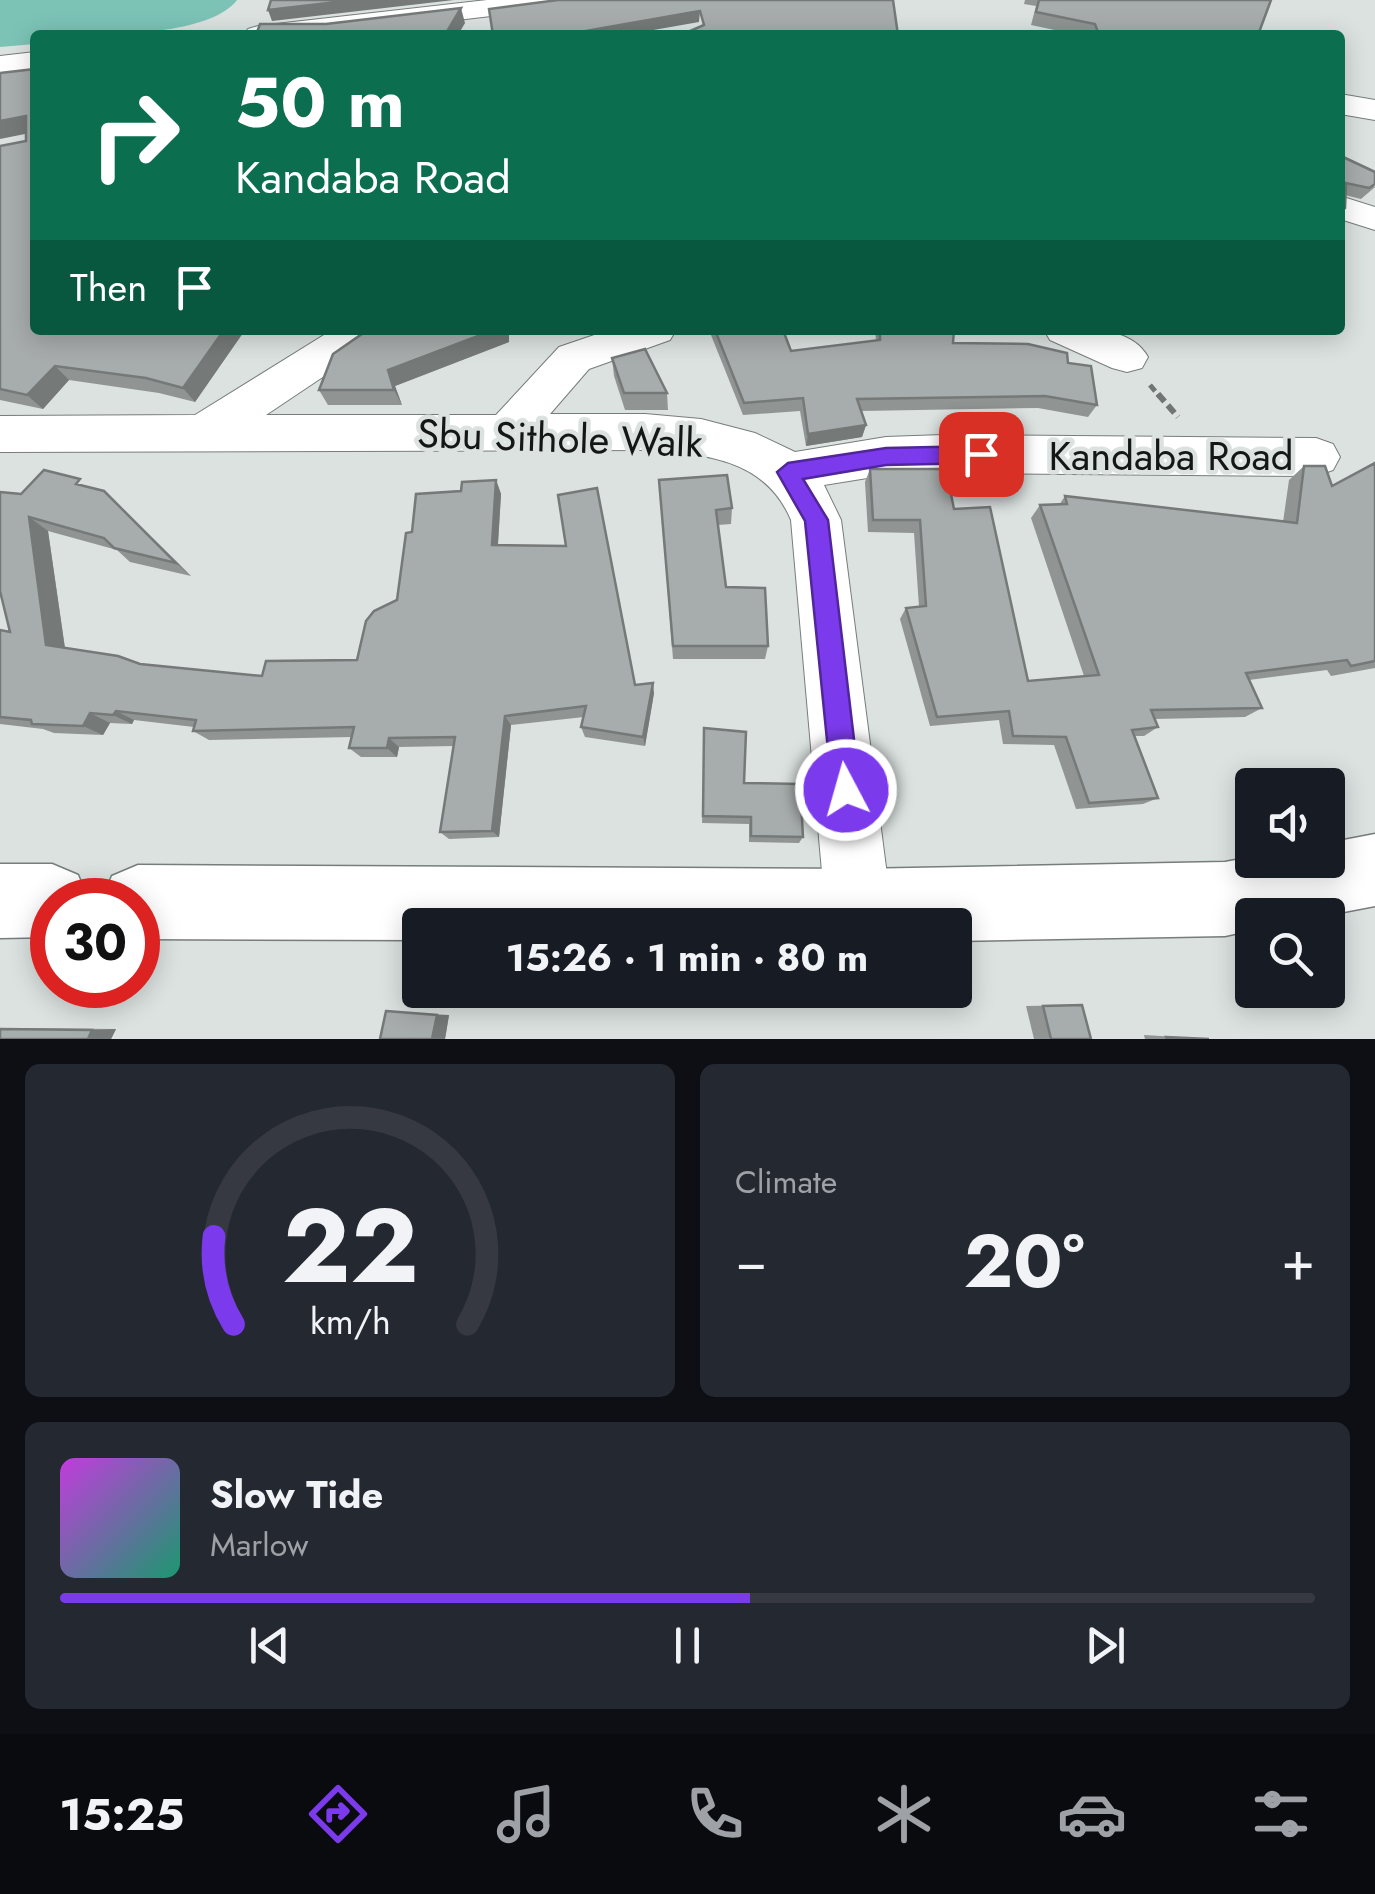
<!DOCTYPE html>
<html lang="en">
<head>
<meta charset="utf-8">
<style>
	body { margin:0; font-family:Jost,sans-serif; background:#242831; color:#f1f3f6; height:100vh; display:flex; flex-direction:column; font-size:38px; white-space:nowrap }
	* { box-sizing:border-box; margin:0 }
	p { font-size:32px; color:#9ea1a6 }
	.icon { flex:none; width:55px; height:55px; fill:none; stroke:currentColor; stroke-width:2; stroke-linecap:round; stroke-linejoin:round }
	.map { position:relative; height:1039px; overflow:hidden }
	.drawer { display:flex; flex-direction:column; gap:25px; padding:25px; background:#0d0f14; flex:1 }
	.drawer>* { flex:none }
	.guide { position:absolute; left:30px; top:30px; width:1315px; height:305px; border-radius:10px; box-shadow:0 5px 25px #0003; background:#0b6e4f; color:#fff; overflow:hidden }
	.controls { position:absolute; left:1235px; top:768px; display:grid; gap:20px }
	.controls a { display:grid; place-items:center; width:110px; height:110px; border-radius:10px; background:#171b24; box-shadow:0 5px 25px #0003; font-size:50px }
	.speed { position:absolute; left:30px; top:878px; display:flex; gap:20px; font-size:50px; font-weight:700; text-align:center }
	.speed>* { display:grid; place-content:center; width:130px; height:130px; border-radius:50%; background:#171b24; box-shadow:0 5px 25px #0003; line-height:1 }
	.speed .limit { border:15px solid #d22; background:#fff; color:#111 }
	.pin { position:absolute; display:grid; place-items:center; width:85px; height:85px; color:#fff; margin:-42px; border-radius:20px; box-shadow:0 5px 15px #0006 }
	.me { position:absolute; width:110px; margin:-55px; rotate:354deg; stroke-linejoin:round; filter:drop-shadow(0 0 8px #0008) }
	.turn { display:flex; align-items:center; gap:35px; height:210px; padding:0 40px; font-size:45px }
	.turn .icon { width:130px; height:130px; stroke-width:2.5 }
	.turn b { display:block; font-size:70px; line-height:85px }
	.then { display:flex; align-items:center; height:95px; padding:0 40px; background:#0003; gap:20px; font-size:38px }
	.big { font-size:75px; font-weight:700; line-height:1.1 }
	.drawer .widget { flex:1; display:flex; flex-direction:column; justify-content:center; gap:15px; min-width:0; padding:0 35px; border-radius:15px; background:#242831 }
	.drawer .dial { align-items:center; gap:0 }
	.dial svg { height:260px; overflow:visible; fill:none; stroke:#363941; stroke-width:7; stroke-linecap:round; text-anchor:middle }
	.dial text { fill:#f1f3f6; stroke:none }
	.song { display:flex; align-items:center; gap:30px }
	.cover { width:120px; height:120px; border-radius:15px; background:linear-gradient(135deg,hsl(290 70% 55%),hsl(160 70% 35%)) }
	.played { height:10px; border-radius:5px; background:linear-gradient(90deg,#7c3aed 55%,#363941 55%) }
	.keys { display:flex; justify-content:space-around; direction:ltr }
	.heat { display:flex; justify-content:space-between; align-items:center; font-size:55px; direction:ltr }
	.drawer .tiles { flex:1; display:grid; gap:25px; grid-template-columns:1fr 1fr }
	.widget:last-child { grid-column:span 2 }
	.trip { position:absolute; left:402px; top:908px; width:570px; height:100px; border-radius:10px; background:#171b24; box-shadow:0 5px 25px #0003; font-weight:700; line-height:100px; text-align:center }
	.tabs { display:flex; height:160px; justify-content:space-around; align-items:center; background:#090b0e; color:#9ea1a6 }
	.tabs .icon { width:70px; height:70px }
	.tabs .current { color:#7c3aed }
	.tabs b { font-size:45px; color:#f1f3f6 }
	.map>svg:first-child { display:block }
	.green { fill:#7cc3b6 }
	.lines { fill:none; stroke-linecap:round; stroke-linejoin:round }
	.minor-casing { stroke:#777d7c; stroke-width:2 }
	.tertiary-casing { stroke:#777d7c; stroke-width:3 }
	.path-far1 { stroke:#717674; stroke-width:5; stroke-dasharray:8 4; stroke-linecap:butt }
	.path { stroke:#717674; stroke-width:6; stroke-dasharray:10 5; stroke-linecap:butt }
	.minor { fill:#fff; fill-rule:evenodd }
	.tertiary { fill:#fff; fill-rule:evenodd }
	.wall { fill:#909594 }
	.shaded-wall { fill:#757978 }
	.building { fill:#a7adac; stroke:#757978; stroke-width:2.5 }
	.route { fill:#7c3aed; stroke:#51269a; stroke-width:2.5 }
	.labels { text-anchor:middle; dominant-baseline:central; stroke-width:9; stroke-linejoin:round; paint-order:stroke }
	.street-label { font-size:40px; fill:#141716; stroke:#dbe2e0 }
</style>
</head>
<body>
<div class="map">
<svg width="1375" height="1039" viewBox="0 0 1375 1039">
	<rect width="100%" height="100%" fill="#dbe2e0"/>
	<path class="green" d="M 0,0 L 237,0 C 206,40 83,35 35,35 L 35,44 L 0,47 Z"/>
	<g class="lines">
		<g class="minor-casing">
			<g id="minor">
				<path d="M 487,0 L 572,0 L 558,8 L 331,35 L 244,35 L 248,29 L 258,26 Z"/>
				<path d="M 35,52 L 35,70 L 0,74 L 0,56 Z"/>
				<path d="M 1340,94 L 1375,100 L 1375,120 L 1340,114 Z"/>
				<path d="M 1340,196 L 1375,207 L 1375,230 L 1340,219 Z"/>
				<path d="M 332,330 L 384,330 L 378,340 L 266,415 L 496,415 L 559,347 L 609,330 L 676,330 L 670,340 L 589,369 L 550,414 L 645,414 L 701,419 L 755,433 L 795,452 L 886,437 L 943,435 L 1316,438 L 1333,444 L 1340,457 L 1333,470 L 1316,476 L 943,473 L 886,475 L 824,485 L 841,520 L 891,906 L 884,925 L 832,925 L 825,906 L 791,520 C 765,458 704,454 645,450 L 0,452 L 0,416 L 195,415 Z"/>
				<path d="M 1044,330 C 1078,330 1129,323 1148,357 L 1142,368 L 1127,372 L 1112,368 L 1050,340 Z"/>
			</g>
		</g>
		<g class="tertiary-casing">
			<g id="tertiary">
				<path d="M 1375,834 L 1375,906 L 1328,915 L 1252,915 L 1252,930 L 1225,936 L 955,941 L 955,925 L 420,925 L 420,940 L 138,939 L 138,900 L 102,900 L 112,876 L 138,865 L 858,869 L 1225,862 L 1252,857 L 1328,860 L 1328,843 Z"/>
				<path d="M 0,864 L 52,864 L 78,875 L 88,900 L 52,900 L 52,937 L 0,938 Z"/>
			</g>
		</g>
		<path class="path-far1" d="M 1150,385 L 1160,397"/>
		<path class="path" d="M 1158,394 L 1178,417"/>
		<use href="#minor" class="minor"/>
		<use href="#tertiary" class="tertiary"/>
	</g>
	<g class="wall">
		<path d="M 1025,0 L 1271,0 L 1258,35 L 1078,35 L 1031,25 L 1036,6 L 1024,4 Z"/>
		<path d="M 26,141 L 35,330 L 245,330 L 195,402 L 159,393 L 69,380 L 43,409 L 0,400 L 0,146 Z"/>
		<path d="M 1340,158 L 1375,187 L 1361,199 L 1345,195 Z"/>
		<path d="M 376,330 L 509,330 L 509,342 L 395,386 L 402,405 L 328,405 L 319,390 Z"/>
		<path d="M 709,330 L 783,330 L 791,351 L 876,340 L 875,330 L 954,330 L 953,343 L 1068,363 L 1097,405 L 1088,417 L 1038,408 L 861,411 L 866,425 L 862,437 L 806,446 L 800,411 L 743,415 Z"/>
		<path d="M 612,358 L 667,393 L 668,410 L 625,410 L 614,376 Z"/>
		<path d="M 1375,463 L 1375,668 L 1331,676 L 1327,670 L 1249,680 L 1262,708 L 1245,717 L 1155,719 L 1158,727 L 1144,736 L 1135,736 L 1158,798 L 1143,804 L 1076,809 L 1054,745 L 1003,744 L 999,720 L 930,726 L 900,619 L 906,608 L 919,607 L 914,533 L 868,532 L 865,482 L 870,469 L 954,509 L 1028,681 L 1084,676 L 1031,518 L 1040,505 L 1059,505 L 1065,496 L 1283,522 L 1289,480 L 1304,466 L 1332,486 Z"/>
		<path d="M 496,480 L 501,494 L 498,545 L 635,685 L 654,693 L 645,746 L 585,737 L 581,727 L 584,717 L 511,725 L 499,837 L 449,839 L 440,832 L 454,746 L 399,747 L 397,757 L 361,757 L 349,748 L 352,737 L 209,740 L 193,731 L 194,727 L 134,720 L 132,724 L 110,723 L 103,735 L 54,733 L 43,729 L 0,724 L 0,630 L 10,632 L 21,494 L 90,487 L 104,491 L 191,576 L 130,562 L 117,550 L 48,531 L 65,648 L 140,664 L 262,676 L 357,660 L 397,600 L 412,532 L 461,491 Z"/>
		<path d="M 659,480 L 732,508 L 731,524 L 718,525 L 726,587 L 768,646 L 765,659 L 673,659 Z"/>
		<path d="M 704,728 L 744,783 L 803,837 L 799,843 L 749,842 L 749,824 L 702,823 Z"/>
		<path d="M 1082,1005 L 1091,1039 L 1034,1039 L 1026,1006 Z"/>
		<path d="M 386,1011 L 449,1015 L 445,1039 L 380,1039 Z"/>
		<path d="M 0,1028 L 116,1029 L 111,1039 L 0,1039 Z"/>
		<path d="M 1144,1035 L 1210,1039 L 1145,1039 Z"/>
	</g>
	<g class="shaded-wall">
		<path d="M 354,0 L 454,0 L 272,21 L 268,10 Z"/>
		<path d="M 461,8 L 465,23 L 458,35 L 445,35 Z"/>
		<path d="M 700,11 L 699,22 L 625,35 L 563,35 Z"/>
		<path d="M 26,116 L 35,132 L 0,139 L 0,121 Z"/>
		<path d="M 224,330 L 245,330 L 195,402 L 183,388 Z"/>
		<path d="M 494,330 L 509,330 L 509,342 L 395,386 L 402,405 L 394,390 L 388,370 Z"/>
		<path d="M 55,366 L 69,380 L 43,409 L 27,395 Z"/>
		<path d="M 866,425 L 862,437 L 806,446 L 808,434 Z"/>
		<path d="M 496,480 L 501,494 L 497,558 L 492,545 Z"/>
		<path d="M 104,491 L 120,506 L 191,576 L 176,563 Z"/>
		<path d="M 29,517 L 48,531 L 66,656 L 46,645 Z"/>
		<path d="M 653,683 L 654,693 L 645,746 L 643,737 Z"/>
		<path d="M 116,711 L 134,720 L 132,724 L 113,715 Z"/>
		<path d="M 90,713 L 110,723 L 103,735 L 83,726 Z"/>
		<path d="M 505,716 L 511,725 L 499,837 L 492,831 Z"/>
		<path d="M 389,738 L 399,747 L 397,757 L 387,748 Z"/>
		<path d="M 437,1015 L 449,1015 L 445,1039 L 432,1039 Z"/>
		<path d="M 116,1029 L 111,1039 L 88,1039 L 92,1030 Z"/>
	</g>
	<g class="building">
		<path d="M 271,0 L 354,0 L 268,10 Z"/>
		<path d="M 558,0 L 893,0 L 898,35 L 681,35 L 704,25 L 700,11 L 563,35 L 493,35 L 489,9 Z"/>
		<path d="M 1039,0 L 1271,0 L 1258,35 L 1099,35 L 1095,24 L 1036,12 Z"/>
		<path d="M 461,8 L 445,35 L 256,35 L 260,24 L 326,24 Z"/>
		<path d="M 35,69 L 35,330 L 224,330 L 183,388 L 146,378 L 55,366 L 27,395 L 0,389 L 0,146 L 26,141 L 26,116 L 0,121 L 0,73 Z"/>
		<path d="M 1341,156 L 1375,172 L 1375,184 L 1369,188 L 1346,183 L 1345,208 L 1340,211 Z"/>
		<path d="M 376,330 L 494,330 L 388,370 L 394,390 L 319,390 L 333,354 L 362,334 Z"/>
		<path d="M 715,330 L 783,330 L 791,351 L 880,340 L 880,330 L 954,330 L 953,343 L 1028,344 L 1067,353 L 1068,363 L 1091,366 L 1097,405 L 1045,396 L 857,399 L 866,425 L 808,434 L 803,398 L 744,403 Z"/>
		<path d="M 645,349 L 667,393 L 624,393 L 612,358 Z"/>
		<path d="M 1375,463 L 1375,661 L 1351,666 L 1347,660 L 1246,673 L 1262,708 L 1151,710 L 1158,727 L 1132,730 L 1158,798 L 1089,803 L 1066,737 L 1013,736 L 1009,711 L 937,717 L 906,608 L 926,606 L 920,520 L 873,520 L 870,469 L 946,469 L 954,509 L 990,507 L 1028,681 L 1099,675 L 1040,505 L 1067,504 L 1065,496 L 1297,523 L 1304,466 L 1325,466 L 1332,486 Z"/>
		<path d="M 44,470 L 80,479 L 76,484 L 104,491 L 176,563 L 114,548 L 104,538 L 29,517 L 46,645 L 118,656 L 140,664 L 262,676 L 266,661 L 357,660 L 366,621 L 374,611 L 397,600 L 406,533 L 412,532 L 416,494 L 461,491 L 462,482 L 496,480 L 492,545 L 566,546 L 558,495 L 597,488 L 635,685 L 653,683 L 643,737 L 581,727 L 586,706 L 505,716 L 492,831 L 440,832 L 455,737 L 389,738 L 387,748 L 349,748 L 354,727 L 193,731 L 196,720 L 116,711 L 113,715 L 90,713 L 83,726 L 32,724 L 31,720 L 0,717 L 0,630 L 10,632 L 0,591 L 0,492 L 21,494 Z"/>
		<path d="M 727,475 L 732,508 L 716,510 L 726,587 L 765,588 L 768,646 L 673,646 L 659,480 Z"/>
		<path d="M 704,728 L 746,732 L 744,783 L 800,784 L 803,837 L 751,836 L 751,817 L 703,816 Z"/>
		<path d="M 1082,1005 L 1091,1039 L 1051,1039 L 1043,1006 Z"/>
		<path d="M 386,1011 L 437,1015 L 432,1039 L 380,1039 Z"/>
		<path d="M 0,1029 L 92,1030 L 88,1039 L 0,1039 Z"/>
		<path d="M 1166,1037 L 1209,1039 L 1167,1039 Z"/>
	</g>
	<path class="route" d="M 981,446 L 992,454 L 981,463 L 886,465 L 803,479 L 828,520 L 860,790 L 856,800 L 846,805 L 836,800 L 832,790 L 805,521 L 777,472 L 788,463 L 886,448 Z"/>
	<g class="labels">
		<g class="street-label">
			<text transform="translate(560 438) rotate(2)">Sbu Sithole Walk</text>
			<text x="1171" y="456">Kandaba Road</text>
		</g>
	</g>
</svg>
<div class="controls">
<a><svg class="icon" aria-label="sound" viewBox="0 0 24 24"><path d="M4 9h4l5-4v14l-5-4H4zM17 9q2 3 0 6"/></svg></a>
<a><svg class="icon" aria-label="search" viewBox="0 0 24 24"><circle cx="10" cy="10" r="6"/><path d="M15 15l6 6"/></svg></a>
</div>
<div class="speed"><div class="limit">30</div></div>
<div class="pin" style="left:981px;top:454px;background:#d93025"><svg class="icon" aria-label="arrive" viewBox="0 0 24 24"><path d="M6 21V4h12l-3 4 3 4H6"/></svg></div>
<svg class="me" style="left:846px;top:790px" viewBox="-20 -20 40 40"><circle r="17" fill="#7c3aed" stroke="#fff" stroke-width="3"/><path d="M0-11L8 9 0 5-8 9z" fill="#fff"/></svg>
<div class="trip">15:26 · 1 min · 80 m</div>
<div class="guide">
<div class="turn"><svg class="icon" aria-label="right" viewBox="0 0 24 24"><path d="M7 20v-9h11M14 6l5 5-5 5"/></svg><div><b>50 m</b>Kandaba Road</div></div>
<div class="then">Then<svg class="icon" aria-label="arrive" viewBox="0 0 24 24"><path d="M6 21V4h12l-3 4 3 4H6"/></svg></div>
</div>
</div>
<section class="drawer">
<div class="tiles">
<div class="widget dial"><svg viewBox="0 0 100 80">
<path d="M14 69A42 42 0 1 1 86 69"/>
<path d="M14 69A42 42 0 0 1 8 42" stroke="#7c3aed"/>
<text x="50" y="56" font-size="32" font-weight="700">22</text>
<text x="50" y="72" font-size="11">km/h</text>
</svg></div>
<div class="widget"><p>Climate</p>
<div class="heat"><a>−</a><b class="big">20°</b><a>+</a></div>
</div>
<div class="widget">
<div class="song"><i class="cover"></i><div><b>Slow Tide</b><p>Marlow</p></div></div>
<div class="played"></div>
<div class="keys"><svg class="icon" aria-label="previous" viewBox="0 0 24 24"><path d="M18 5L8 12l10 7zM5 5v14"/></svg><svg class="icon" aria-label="pause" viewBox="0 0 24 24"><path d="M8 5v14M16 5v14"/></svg><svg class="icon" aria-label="next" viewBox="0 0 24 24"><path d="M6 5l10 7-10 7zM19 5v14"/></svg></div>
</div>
</div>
</section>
<nav class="tabs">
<b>15:25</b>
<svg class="icon current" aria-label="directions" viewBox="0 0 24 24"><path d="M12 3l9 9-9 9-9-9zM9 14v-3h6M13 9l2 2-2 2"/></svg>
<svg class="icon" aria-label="music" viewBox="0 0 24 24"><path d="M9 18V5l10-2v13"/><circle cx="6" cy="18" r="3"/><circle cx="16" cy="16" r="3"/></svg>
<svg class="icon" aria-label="phone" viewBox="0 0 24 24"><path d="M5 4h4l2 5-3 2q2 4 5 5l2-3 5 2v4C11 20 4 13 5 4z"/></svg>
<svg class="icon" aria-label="climate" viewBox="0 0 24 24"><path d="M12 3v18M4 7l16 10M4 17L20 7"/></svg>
<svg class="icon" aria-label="car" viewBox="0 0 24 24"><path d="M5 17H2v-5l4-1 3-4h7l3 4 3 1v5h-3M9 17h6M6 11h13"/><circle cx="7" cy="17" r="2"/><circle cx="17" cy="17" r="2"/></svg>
<svg class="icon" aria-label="filters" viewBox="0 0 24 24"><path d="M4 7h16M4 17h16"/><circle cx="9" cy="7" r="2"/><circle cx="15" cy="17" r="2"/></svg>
</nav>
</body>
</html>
